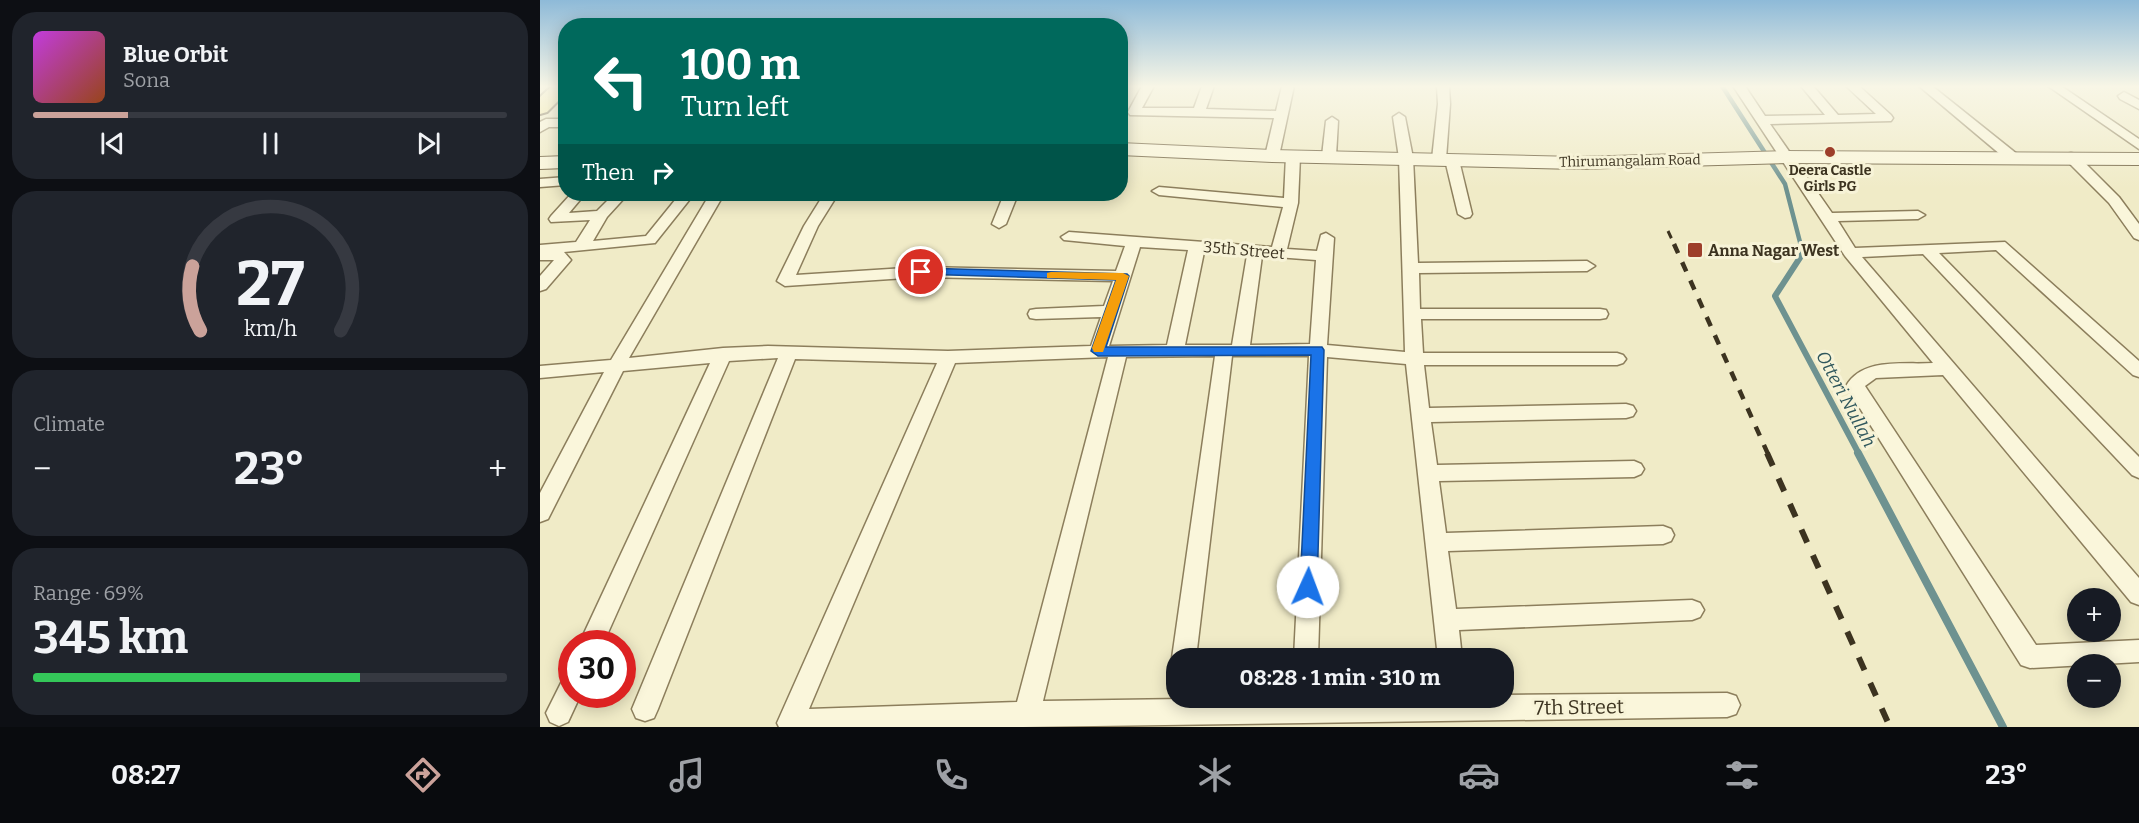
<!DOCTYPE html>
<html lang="en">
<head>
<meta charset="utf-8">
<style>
	body { margin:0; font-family:Bitter,serif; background:#20242c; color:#f1f3f6; height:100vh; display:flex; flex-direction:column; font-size:22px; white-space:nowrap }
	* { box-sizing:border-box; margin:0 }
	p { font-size:20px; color:#9ea1a6 }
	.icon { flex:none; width:33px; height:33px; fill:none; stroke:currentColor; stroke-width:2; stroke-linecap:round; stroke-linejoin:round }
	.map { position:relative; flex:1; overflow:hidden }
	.side { display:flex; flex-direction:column; gap:12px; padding:12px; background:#0d0f14; width:540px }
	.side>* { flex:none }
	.top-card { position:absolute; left:18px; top:18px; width:570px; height:183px; border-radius:24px; box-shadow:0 3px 15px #0003; background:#00695c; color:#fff; overflow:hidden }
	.controls { position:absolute; left:1527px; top:588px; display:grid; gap:12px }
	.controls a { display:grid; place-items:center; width:54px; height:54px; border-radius:50%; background:#171b24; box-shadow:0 3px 15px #0003; font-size:30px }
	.speed { position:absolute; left:18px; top:630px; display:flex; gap:12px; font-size:30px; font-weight:700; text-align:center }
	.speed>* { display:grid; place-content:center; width:78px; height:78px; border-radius:50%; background:#171b24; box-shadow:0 3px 15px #0003; line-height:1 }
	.speed .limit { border:9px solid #d22; background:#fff; color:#111 }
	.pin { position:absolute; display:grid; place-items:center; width:51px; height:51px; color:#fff; margin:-26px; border:3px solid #fff; border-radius:50%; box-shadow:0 2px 6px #0007 }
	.me { position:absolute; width:66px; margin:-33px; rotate:2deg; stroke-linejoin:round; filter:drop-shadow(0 0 4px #0008) }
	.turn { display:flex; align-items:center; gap:21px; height:126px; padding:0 24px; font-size:27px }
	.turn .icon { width:78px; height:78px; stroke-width:2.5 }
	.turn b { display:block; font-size:42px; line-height:51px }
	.then { display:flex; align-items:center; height:57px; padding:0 24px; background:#0003; gap:12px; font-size:22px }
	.big { font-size:45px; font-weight:700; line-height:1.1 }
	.side .card { flex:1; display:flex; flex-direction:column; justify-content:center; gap:9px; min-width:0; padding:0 21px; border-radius:24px; background:#20242c }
	.side .dial { align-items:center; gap:0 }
	.dial svg { height:156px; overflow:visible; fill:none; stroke:#363941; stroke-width:7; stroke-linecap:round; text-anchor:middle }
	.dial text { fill:#f1f3f6; stroke:none }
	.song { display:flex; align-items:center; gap:18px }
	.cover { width:72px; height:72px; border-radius:9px; background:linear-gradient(135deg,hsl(290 70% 55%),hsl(20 70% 35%)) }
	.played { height:6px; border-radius:3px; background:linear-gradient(90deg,#cba29a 20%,#363941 20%) }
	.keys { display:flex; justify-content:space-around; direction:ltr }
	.heat { display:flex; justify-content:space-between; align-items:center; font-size:33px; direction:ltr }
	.charge { height:9px; border-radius:4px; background:linear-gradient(90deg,#34c759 69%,#363941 0) }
	.trip { position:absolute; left:626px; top:648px; width:348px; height:60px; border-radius:24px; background:#171b24; box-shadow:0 3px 15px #0003; font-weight:700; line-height:60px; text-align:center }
	.menu { display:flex; height:96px; justify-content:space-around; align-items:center; background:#090b0e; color:#9ea1a6 }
	.menu .icon { width:42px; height:42px }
	.menu .active { color:#cba29a }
	.menu b { font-size:27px; color:#f1f3f6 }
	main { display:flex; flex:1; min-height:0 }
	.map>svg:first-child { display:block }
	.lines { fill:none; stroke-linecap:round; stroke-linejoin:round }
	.stream-far2 { stroke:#6e9290; stroke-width:4.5 }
	.stream-far1 { stroke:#6e9290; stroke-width:6 }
	.stream { stroke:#6e9290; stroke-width:8 }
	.street-casing { stroke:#8c7e5c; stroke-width:3 }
	.secondary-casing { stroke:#6e5f3f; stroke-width:2 }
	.primary-casing { stroke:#5a4b30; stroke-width:4 }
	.street { fill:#faf6db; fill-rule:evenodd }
	.secondary { fill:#faf6db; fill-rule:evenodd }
	.primary { fill:#f3e89f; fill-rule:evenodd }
	.rail-far2 { stroke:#3c3320; stroke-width:3; stroke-dasharray:8 8; stroke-linecap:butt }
	.rail-far1 { stroke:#3c3320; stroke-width:4.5; stroke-dasharray:10 10; stroke-linecap:butt }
	.rail { stroke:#3c3320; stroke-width:6; stroke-dasharray:14 14; stroke-linecap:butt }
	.route { fill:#1a73e8; stroke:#114b97; stroke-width:1.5 }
	.slow { fill:#f59e0b }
	.poi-dot { fill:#9d3e2a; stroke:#f7f3d7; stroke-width:2 }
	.labels { text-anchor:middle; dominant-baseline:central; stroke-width:6; stroke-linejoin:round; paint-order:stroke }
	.far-street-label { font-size:14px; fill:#3c3320; stroke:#f7f3d7 }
	.far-poi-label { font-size:14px; font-weight:bold; fill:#3c3320; stroke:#f7f3d7 }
	.street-label { font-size:16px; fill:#3c3320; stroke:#f7f3d7 }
	.poi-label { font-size:16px; font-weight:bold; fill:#3c3320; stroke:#f7f3d7; text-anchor:start }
	.water-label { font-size:18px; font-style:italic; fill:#2f575c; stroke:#f7f3d7 }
	.near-street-label { font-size:20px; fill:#3c3320; stroke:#f7f3d7 }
</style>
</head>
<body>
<main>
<section class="side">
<div class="card">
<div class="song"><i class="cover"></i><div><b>Blue Orbit</b><p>Sona</p></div></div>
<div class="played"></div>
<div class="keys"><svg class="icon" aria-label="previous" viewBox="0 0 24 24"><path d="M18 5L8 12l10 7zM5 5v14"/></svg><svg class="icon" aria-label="pause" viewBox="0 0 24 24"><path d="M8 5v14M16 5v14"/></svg><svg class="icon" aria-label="next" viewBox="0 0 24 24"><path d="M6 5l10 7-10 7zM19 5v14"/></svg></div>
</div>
<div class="card dial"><svg viewBox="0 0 100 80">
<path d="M14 69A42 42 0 1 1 86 69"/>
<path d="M14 69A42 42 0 0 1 10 36" stroke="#cba29a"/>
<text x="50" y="56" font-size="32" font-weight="700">27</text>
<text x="50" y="72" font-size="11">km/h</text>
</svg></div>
<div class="card"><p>Climate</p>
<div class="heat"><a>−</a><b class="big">23°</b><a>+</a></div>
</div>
<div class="card"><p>Range · 69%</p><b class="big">345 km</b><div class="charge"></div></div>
</section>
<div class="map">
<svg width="1599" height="727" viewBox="0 0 1599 727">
	<rect width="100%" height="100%" fill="#f0ebc7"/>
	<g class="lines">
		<path class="stream-far2" d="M 1182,86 L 1245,184 L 1261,246"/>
		<path class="stream-far1" d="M 1261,244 L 1263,253 L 1235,296 L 1319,454"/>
		<path class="stream" d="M 1318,453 L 1463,727"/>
		<g class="street-casing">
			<g id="street">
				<path d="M 602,86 L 614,86 L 602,108 L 654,108 L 662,86 L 674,86 L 666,109 L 736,111 L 742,86 L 754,86 L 739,156 L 732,160 L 725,156 L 734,118 L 590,115 L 588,112 Z"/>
				<path d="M 897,86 L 909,86 L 910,104 L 906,159 L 899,163 L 892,159 L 898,104 Z"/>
				<path d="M 1193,86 L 1205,86 L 1225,116 L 1285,115 L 1261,86 L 1273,86 L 1298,115 L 1336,114 L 1306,86 L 1319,86 L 1351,115 L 1353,118 L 1351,121 L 1230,124 L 1292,213 L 1378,211 L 1385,215 L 1378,219 L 1298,221 L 1315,248 L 1465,242 L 1599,361 L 1599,377 L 1593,375 L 1456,250 L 1399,253 L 1599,457 L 1599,478 L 1592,475 L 1383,254 L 1322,257 L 1599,578 L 1599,605 L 1591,602 L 1403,375 L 1336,378 L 1325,386 L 1496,645 L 1599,640 L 1599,662 L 1490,668 L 1481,665 L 1306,386 C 1323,357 1364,365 1393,363 L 1305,256 Z"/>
				<path d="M 1379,86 L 1392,86 L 1477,154 L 1479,157 L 1477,160 L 1467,160 Z"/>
				<path d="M 1508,86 L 1521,86 L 1599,139 L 1599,149 Z"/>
				<path d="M 1584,92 L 1599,100 L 1599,109 L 1580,99 L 1578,96 Z"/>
				<path d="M 859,113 L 865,117 L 873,158 L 878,263 L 1047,261 L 1055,266 L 1047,271 L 879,273 L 880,309 L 1060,309 L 1066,310 L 1068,314 L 1066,318 L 1060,319 L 881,319 L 883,353 L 1077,353 L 1083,355 L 1086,359 L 1083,363 L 1077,365 L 884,365 L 889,408 L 1086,404 L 1093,406 L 1096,411 L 1093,416 L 1086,418 L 891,422 L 897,465 L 1094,461 L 1101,464 L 1104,469 L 1101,474 L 1094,477 L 899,481 L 906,533 L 1123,526 L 1131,529 L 1134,535 L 1131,541 L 1123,544 L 908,551 L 916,609 L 1152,600 L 1160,603 L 1164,610 L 1160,617 L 1152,620 L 919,630 L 922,658 L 898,658 L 866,364 L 787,357 L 778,658 L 754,658 L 769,356 L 692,356 L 656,658 L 636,658 L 635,666 L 632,658 L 675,356 L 586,357 L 503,701 L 714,698 L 963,698 L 963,695 L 1187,693 L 1196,696 L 1200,705 L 1196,714 L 1187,717 L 483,727 L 239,727 L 237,723 L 397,363 L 255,359 L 118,709 L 114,718 L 105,721 L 96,718 L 92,709 L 238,358 L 189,361 L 63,644 L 39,644 L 170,363 L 83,371 L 8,519 L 0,522 L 0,493 L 64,372 L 0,378 L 0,366 L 71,360 L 170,194 L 184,194 L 89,358 L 183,348 L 228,346 L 408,351 L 551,346 L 561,317 L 496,319 L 490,318 L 488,314 L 490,310 L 496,309 L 564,306 L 573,281 L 381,277 L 245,286 L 237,281 L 264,226 L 284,194 L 298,194 L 278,226 L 256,275 L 381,267 L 576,271 L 585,246 L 524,240 L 521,237 L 529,232 L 732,247 L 743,207 L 619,195 L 612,191 L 619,187 L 744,198 L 746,156 L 753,152 L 760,156 L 758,203 L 747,249 L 777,251 L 781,235 L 786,233 L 794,238 L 787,345 L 865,352 L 859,158 L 853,117 ZM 600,247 L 648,250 L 627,345 L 569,346 ZM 664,252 L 707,255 L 692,345 L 645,345 ZM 722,256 L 776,260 L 770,344 L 710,345 ZM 568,357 L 477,702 L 269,709 L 415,363 Z"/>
				<path d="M 792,117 L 798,121 L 796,156 L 789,160 L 782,156 L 786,121 Z"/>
				<path d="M 6,119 L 26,119 L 26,127 L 9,127 L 0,132 L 0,122 Z"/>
				<path d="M 1531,153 L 1536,154 L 1579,197 L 1599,224 L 1599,240 L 1594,238 L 1569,203 L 1526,160 L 1524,157 L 1526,154 Z"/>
				<path d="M 912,156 L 919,160 L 932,214 L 930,217 L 925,218 L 918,214 L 905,160 Z"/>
				<path d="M 26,177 L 26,185 L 0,187 L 0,179 Z"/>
				<path d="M 31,194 L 45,194 L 29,213 L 57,211 L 74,194 L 88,194 L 67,217 L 53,241 L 106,236 L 140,194 L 154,194 L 115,243 L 24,252 L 31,260 L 6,289 L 0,291 L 0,276 L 14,260 L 0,260 L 0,245 L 36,242 L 50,220 L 11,222 L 9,219 L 11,216 Z"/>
				<path d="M 464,194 L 478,194 L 466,224 L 459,228 L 452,224 Z"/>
				<path d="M 32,675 L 32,694 L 41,694 L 28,722 L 19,726 L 10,722 L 6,713 L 23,679 Z"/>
			</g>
		</g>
		<g class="secondary-casing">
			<g id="secondary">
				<path d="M 580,143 L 732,150 L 1037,157 L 1245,151 L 1599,153 L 1599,165 L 1245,163 L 1037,169 L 732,162 L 580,155 Z"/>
				<path d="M 26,156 L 26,168 L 0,169 L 0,157 Z"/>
			</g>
		</g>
		<g class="primary-casing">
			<path id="primary" d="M 12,86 L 26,86 L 26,93 L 7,112 L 0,114 L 0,97 Z"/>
		</g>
		<use href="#street" class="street"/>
		<use href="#secondary" class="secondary"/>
		<use href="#primary" class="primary"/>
		<path class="rail-far2" d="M 1128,231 L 1135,246"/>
		<path class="rail-far1" d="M 1134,244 L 1228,454"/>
		<path class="rail" d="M 1227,453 L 1350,727"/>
	</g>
	<linearGradient id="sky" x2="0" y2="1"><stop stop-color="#8ebad8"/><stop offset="0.46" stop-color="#f8f6e6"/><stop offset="1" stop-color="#f8f6e6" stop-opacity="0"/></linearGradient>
	<rect width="1599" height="188" fill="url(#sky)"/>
	<path class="route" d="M 381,268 L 587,274 L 589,276 L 566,347 L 782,347 L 784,350 L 777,587 L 775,593 L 768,595 L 762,593 L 760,587 L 771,355 L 558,356 L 551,351 L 576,280 L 377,274 L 375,272 Z"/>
	<path class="slow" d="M 511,272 L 583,273 L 589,276 L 563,352 L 554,352 L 552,348 L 576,280 L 507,278 L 507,273 Z"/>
	<g class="poi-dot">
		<circle cx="1290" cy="152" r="6"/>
		<rect x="1147" y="242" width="16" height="16" rx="3"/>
	</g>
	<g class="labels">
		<g class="far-street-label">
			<text transform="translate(1090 161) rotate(-1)">Thirumangalam Road</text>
		</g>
		<g class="far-poi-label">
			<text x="1290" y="170">Deera Castle<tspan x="1290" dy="16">Girls PG</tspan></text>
		</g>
		<g class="street-label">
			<text transform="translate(704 250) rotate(5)">35th Street</text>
		</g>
		<g class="poi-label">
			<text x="1168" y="250">Anna Nagar West</text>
		</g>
		<g class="water-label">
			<text transform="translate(1306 399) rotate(62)">Otteri Nullah</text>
		</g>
		<g class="near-street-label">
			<text transform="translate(1039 707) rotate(-1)">7th Street</text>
		</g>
	</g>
</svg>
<div class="controls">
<a>+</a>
<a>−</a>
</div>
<div class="speed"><div class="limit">30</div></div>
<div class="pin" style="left:381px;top:272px;background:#d93025"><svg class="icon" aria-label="arrive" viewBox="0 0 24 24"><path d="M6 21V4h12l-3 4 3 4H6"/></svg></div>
<svg class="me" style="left:768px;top:587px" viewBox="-20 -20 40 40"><circle r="19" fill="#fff"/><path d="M0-13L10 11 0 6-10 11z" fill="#1a73e8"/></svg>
<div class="trip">08:28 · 1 min · 310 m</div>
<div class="top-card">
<div class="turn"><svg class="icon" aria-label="left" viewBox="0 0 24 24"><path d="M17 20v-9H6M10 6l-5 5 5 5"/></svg><div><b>100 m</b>Turn left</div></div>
<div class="then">Then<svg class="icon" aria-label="right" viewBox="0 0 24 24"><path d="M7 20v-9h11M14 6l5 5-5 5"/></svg></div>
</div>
</div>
</main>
<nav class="menu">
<b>08:27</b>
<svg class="icon active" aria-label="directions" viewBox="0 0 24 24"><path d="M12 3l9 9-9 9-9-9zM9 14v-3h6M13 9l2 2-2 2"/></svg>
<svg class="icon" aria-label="music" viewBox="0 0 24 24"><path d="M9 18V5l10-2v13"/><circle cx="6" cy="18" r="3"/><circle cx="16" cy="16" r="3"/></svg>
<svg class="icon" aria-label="phone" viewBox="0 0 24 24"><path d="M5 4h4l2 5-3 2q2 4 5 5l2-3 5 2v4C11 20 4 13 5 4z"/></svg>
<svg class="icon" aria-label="climate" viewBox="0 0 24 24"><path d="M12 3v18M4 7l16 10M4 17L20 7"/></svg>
<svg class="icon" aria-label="car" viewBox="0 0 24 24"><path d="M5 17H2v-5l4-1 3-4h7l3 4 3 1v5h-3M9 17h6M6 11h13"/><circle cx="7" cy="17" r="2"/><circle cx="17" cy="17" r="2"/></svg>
<svg class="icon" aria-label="filters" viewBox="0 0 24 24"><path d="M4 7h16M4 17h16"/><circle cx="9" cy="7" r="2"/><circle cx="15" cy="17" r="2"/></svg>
<b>23°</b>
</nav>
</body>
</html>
